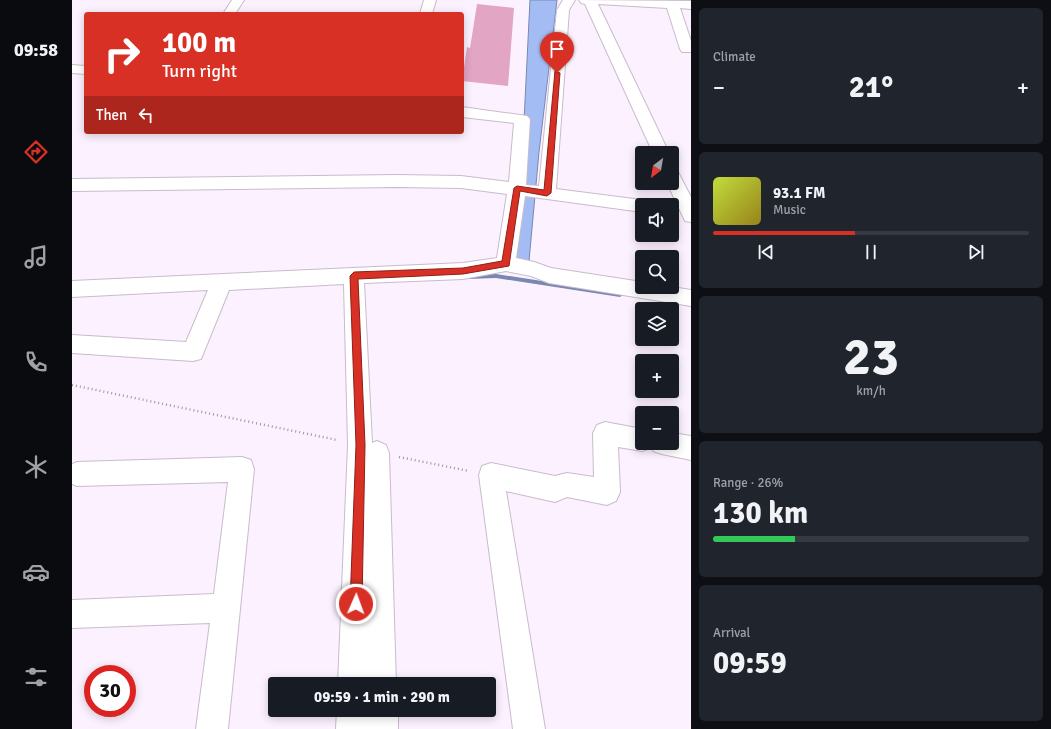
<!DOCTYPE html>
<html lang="en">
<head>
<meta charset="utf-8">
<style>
	body { margin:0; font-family:Signika,sans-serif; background:#20242c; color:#f1f3f6; height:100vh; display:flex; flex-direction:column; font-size:15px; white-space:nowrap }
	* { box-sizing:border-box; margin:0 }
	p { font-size:13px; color:#9ea1a6 }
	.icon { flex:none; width:22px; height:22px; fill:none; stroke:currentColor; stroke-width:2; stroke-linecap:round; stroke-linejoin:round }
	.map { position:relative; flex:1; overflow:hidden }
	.drawer { display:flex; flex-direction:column; gap:8px; padding:8px; background:#0d0f14; width:360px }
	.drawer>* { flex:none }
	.banner { position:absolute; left:12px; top:12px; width:380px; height:122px; border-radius:4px; box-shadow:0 2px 10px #0003; background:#d93025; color:#fff; overflow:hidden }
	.needle { width:26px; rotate:211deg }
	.tools { position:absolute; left:563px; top:146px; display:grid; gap:8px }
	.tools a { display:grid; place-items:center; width:44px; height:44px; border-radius:4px; background:#171b24; box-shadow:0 2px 10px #0003; font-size:20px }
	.speed { position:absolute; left:12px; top:665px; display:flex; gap:8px; font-size:20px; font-weight:700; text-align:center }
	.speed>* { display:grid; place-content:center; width:52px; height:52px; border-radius:50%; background:#171b24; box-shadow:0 2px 10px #0003; line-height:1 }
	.speed .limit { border:6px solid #d22; background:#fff; color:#111 }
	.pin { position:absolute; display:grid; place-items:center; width:34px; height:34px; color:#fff; margin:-41px -17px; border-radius:50% 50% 50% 0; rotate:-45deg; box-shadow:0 0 4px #0007 }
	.pin .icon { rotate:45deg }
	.me { position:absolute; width:44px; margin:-22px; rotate:2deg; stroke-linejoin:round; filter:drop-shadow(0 0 3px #0008) }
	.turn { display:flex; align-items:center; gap:14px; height:84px; padding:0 12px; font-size:18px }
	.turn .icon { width:52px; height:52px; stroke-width:2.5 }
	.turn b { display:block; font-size:28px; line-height:34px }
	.then { display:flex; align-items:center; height:38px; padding:0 12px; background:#0003; gap:8px; font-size:15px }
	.big { font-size:30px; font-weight:800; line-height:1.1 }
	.drawer .tile { flex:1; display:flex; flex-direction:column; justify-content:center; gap:6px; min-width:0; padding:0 14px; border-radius:6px; background:#20242c }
	.drawer .dial { align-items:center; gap:0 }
	.dial b { font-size:52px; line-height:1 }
	.song { display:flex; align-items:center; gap:12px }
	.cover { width:48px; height:48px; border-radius:6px; background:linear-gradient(135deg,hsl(70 70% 55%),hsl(50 70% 35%)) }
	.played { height:4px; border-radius:2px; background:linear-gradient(90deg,#d93025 45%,#363941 45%) }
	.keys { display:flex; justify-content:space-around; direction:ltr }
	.heat { display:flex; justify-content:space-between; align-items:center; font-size:22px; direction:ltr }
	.charge { height:6px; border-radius:3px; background:linear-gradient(90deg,#34c759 26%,#363941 0) }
	.trip { position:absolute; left:196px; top:677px; width:228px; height:40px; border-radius:4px; background:#171b24; box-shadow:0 2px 10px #0003; font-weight:800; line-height:40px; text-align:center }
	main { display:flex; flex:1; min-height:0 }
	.menu { display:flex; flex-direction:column; width:72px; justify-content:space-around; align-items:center; background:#090b0e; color:#9ea1a6 }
	.menu .icon { width:28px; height:28px }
	.menu .on { color:#d93025 }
	.menu b { font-size:18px; color:#f1f3f6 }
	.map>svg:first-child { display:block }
	.water { fill:#a3bdf4; stroke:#7888b0 }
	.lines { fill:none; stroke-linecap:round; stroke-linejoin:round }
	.stream { fill:#7888b0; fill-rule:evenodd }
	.building { fill:#e3a5c4 }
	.minor-casing { stroke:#c9bbcb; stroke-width:2 }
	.path { stroke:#a097a2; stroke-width:2.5; stroke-dasharray:1 3; stroke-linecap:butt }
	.minor { fill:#fff; fill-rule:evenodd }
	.route { fill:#d93025; stroke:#8d1f18 }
</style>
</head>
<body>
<main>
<nav class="menu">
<b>09:58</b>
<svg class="icon on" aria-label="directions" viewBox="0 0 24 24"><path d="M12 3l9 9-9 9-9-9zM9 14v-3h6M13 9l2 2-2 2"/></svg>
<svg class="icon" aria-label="music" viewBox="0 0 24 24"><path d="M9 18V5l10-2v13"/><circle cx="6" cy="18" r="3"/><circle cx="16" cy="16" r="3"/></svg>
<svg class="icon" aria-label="phone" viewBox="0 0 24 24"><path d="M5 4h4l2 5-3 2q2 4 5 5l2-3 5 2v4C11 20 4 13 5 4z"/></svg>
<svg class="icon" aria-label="climate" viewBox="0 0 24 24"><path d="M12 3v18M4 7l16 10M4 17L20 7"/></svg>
<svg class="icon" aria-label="car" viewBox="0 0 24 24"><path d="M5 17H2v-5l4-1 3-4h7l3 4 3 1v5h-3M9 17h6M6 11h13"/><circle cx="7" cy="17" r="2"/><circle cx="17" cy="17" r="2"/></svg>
<svg class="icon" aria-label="filters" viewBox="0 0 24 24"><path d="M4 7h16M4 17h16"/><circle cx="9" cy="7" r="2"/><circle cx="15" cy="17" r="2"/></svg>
</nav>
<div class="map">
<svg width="619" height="729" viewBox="0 0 619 729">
	<rect width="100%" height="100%" fill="#fcf1ff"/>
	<path class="water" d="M 458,0 L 485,0 L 467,152 L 457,261 L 438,260 L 449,182 Z"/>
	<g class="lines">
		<path class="stream" d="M 424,274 L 548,293 L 551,295 L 548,297 L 424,278 L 395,279 L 392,277 L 395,275 Z"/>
	</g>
	<path class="building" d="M 405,4 L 442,8 L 436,86 L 390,81 L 395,47 L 398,48 Z"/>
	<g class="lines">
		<g class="minor-casing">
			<g id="minor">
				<path d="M 160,0 L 172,0 L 163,14 L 151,14 Z"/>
				<path d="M 352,0 L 364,0 L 360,14 L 348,14 Z"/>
				<path d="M 491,0 L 503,0 L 497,10 L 484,189 L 570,200 L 576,202 L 578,205 L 570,205 L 570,212 L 453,196 L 444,258 L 462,262 L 479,268 L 570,282 L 570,287 L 600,287 L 619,290 L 619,306 L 477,283 L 459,276 L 434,271 L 391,279 L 292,283 L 300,443 L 305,441 L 314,445 L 317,453 L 324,684 L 266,684 L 276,445 L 272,284 L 157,290 L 129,359 L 121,361 L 0,353 L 0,335 L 114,342 L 136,290 L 0,297 L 0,281 L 391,263 L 425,258 L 435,194 L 389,188 L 325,187 L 0,191 L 0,179 L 325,175 L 389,176 L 437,182 L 442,123 L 390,117 L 390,107 L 455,116 L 458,119 L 454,185 L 467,186 L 485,10 Z"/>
				<path d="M 507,0 L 619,1 L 619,9 L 608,8 L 619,41 L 619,52 L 610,52 L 608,49 L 595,8 L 526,4 L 597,153 L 581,153 L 513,4 L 509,3 Z"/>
				<path d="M 0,65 L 14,66 L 14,74 L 0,73 Z"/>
				<path d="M 600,170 L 606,172 L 619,197 L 619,222 L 613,221 L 595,183 L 600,183 Z"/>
				<path d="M 533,422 L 570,429 L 570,443 L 600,443 L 600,433 L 619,436 L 619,460 L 590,454 L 581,451 L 579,446 L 578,448 L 570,451 L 546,447 L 548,492 L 544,501 L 535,505 L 495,497 L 483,502 L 434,491 L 473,729 L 441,729 L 407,475 L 410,466 L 419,463 L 483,476 L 495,473 L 522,477 L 521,433 L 525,425 Z"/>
				<path d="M 170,457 L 179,460 L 182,469 L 156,729 L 124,729 L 138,623 L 0,628 L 0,600 L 142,594 L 156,482 L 5,486 L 0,484 L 0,464 L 5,462 Z"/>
				<path d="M 265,710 L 326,710 L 326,729 L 264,729 Z"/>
			</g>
		</g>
		<g class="path">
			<path d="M 0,385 L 265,440"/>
			<path d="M 327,457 L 397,471"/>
		</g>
		<use href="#minor" class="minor"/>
	</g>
	<path class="route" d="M 483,71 L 488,73 L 479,193 L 475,196 L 448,191 L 437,266 L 391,274 L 286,279 L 293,445 L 290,604 L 288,608 L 284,610 L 280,608 L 278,604 L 284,445 L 278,276 L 282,272 L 391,268 L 430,261 L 442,188 L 445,186 L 472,190 Z"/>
</svg>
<div class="tools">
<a><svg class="needle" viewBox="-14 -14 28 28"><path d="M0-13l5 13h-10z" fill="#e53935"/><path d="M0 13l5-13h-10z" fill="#9ea1a6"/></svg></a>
<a><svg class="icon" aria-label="sound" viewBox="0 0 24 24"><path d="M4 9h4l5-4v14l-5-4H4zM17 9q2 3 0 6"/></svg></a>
<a><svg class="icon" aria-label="search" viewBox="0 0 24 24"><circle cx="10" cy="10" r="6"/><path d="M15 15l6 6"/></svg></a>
<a><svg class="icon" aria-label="layers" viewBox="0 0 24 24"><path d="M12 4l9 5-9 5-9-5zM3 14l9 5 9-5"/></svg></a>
<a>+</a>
<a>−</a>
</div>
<div class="speed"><div class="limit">30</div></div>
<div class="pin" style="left:485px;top:73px;background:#d93025"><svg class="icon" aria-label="arrive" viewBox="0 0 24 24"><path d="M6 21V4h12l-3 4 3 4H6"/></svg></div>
<svg class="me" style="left:284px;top:604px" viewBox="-20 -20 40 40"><circle r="17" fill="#d93025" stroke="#fff" stroke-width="3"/><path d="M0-11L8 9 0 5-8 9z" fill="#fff"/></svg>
<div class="trip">09:59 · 1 min · 290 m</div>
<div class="banner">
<div class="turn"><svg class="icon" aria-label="right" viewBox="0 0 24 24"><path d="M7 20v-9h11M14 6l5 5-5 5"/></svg><div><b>100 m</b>Turn right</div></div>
<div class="then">Then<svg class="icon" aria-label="left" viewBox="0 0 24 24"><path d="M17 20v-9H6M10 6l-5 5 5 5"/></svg></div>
</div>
</div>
<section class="drawer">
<div class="tile"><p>Climate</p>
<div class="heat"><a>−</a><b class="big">21°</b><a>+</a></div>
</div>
<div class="tile">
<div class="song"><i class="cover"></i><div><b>93.1 FM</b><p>Music</p></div></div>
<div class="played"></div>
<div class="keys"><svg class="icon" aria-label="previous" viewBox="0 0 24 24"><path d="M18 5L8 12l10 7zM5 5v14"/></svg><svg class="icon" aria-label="pause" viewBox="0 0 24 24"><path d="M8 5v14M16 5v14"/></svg><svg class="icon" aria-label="next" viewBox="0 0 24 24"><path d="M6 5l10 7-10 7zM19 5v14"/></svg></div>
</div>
<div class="tile dial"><b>23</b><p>km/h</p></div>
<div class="tile"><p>Range · 26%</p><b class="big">130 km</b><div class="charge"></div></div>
<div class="tile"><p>Arrival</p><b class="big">09:59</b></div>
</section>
</main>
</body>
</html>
